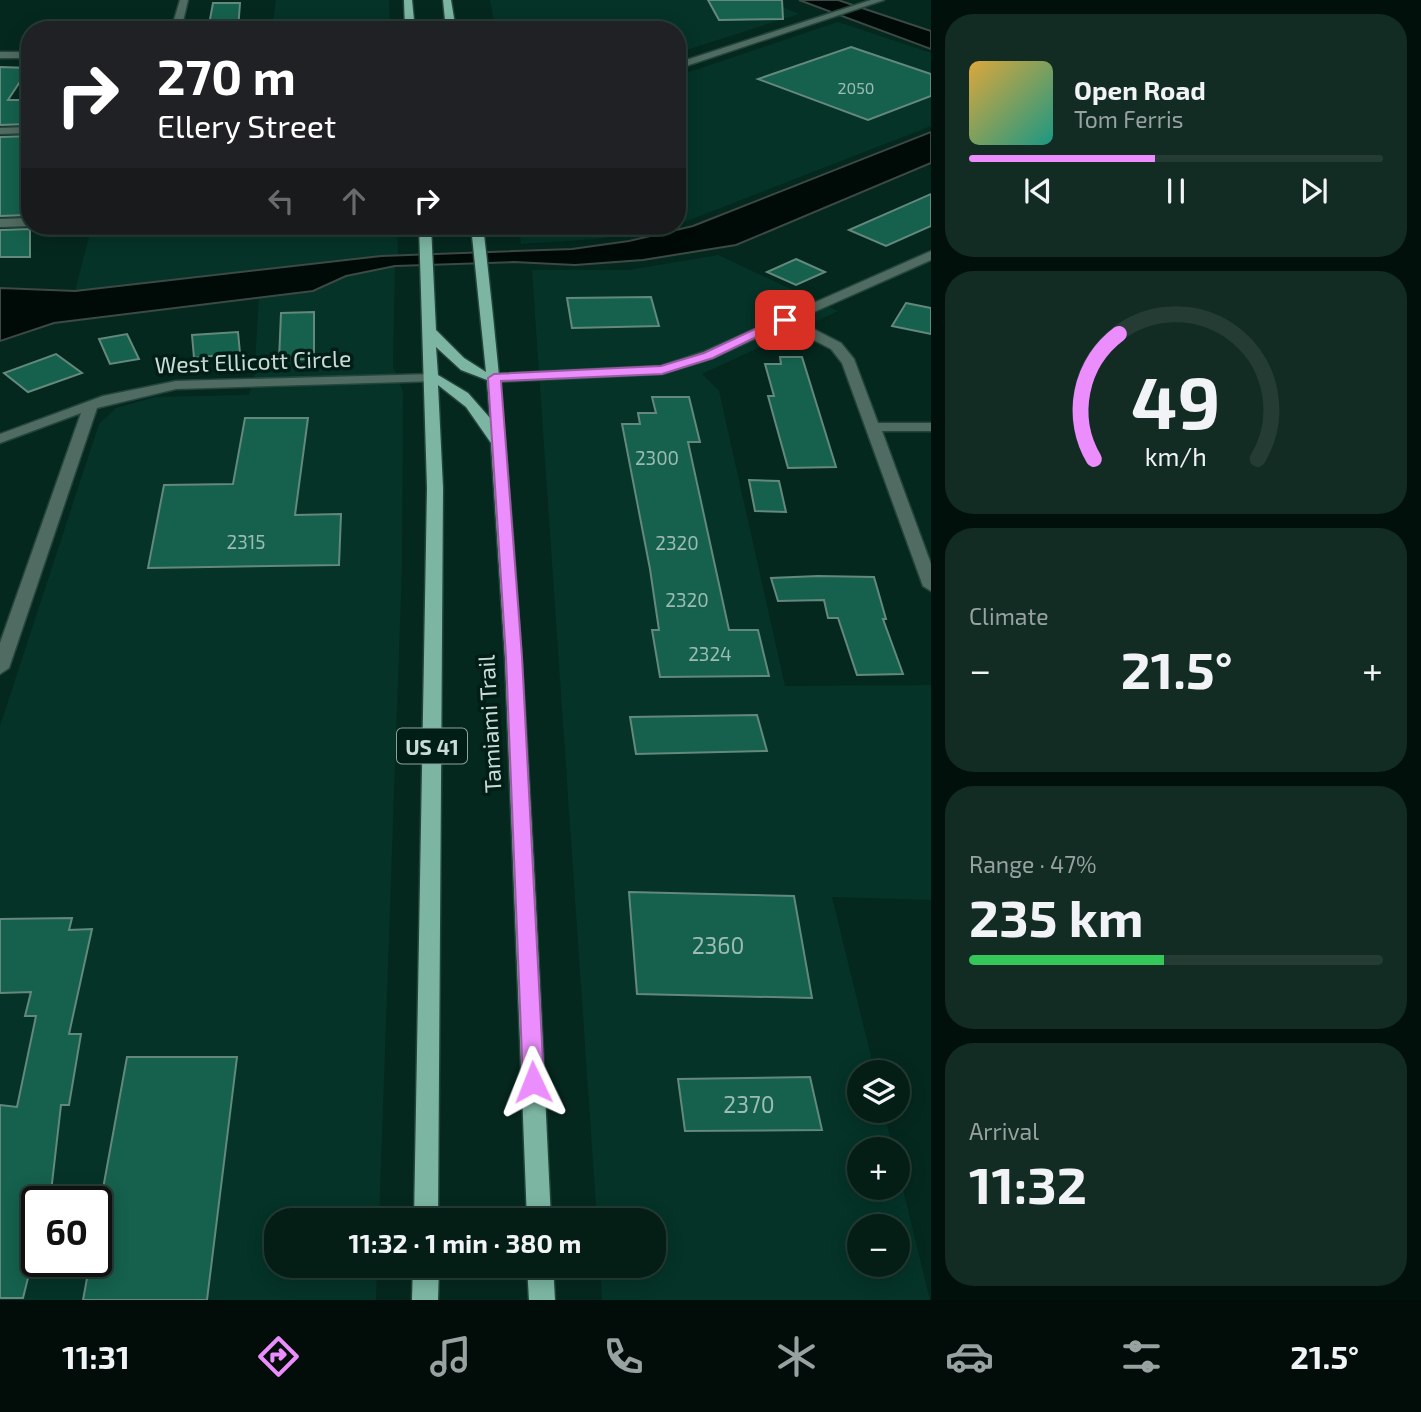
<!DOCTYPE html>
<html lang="en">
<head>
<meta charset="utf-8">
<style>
	body { margin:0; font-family:"Exo 2",sans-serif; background:#122b23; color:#f1f3f6; height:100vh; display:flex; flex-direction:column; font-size:26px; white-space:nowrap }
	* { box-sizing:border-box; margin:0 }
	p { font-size:23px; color:#97a2a1 }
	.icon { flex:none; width:38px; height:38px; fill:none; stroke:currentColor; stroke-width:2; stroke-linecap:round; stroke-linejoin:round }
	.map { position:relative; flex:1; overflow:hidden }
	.sheet { display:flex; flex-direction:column; gap:14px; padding:14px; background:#02100c; width:490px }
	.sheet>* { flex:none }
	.hud { position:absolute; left:21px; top:21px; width:665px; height:214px; border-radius:28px; box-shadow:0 4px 18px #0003,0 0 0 2px #253c35; background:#202124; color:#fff; overflow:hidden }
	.tools { position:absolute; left:847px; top:1060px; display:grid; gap:14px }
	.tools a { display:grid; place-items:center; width:63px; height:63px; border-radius:50%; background:#041e16; box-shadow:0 4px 18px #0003,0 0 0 2px #253c35; font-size:35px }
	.speed { position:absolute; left:21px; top:1186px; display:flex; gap:14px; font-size:35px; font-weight:700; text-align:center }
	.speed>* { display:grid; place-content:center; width:91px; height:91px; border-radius:50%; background:#041e16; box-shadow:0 4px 18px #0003,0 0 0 2px #253c35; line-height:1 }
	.speed .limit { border:4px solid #111; border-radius:10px; background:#fff; color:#111 }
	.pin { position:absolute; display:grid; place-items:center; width:60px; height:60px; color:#fff; margin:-30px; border-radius:14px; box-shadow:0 4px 10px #0006 }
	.me { position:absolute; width:77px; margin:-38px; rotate:358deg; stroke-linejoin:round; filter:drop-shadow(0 0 5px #0008) }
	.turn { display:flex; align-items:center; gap:24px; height:147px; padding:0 21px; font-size:32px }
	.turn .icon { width:91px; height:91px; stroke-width:2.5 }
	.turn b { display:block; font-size:49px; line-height:60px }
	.lanes { display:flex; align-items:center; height:66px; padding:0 21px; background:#0003; justify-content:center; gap:35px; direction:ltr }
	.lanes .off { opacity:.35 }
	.big { font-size:52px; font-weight:700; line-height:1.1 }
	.sheet .widget { flex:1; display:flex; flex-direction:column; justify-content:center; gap:10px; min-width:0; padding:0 24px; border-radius:28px; background:#122b23 }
	.sheet .dial { align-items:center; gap:0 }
	.dial svg { height:182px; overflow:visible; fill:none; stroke:#253c35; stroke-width:7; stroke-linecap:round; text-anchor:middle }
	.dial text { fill:#f1f3f6; stroke:none }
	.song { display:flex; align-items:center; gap:21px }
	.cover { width:84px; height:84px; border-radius:10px; background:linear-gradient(135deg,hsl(40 70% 55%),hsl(170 70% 35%)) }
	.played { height:7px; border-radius:4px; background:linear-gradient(90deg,#eb8dfc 45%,#253c35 45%) }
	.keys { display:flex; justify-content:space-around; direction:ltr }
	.heat { display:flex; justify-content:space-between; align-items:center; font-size:38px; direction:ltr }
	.charge { height:10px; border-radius:5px; background:linear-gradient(90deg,#34c759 47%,#253c35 0) }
	.trip { position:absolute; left:264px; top:1208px; width:402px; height:70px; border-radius:28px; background:#041e16; box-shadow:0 4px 18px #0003,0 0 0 2px #253c35; font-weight:700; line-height:70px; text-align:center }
	.menu { display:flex; height:112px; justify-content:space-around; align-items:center; background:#020c09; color:#97a2a1 }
	.menu .icon { width:49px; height:49px }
	.menu .active { color:#eb8dfc }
	.menu b { font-size:32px; color:#f1f3f6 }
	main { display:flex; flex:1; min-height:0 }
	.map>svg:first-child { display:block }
	.built { fill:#053328; fill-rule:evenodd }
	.water { fill:#000a06; stroke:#3c4944; stroke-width:2 }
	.building { fill:#15614d; stroke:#65887c; stroke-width:2 }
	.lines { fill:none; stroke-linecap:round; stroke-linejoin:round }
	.minor-casing { stroke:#24453b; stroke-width:3 }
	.major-casing { stroke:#24453b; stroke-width:3 }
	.minor { fill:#506b61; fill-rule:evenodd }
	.major { fill:#7cb6a2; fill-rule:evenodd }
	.route { fill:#eb8dfc; stroke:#995ca4; stroke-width:2 }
	.labels { text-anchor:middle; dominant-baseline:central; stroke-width:7; stroke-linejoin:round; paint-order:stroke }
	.far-number-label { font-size:16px; fill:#9cbcb2 }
	.number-label { font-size:19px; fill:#9cbcb2 }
	.shield { fill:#001e15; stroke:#8da29b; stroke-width:2 }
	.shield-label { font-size:21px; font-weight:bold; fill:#c9dbd4 }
	.street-label { font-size:23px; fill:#c9dbd4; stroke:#001e15 }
	.near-number-label { font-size:23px; fill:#9cbcb2 }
</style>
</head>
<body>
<main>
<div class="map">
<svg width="931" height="1300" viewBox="0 0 931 1300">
	<rect width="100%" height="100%" fill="#05281e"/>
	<g class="built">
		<path d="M 276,0 L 389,0 L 390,30 L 272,30 Z"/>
		<path d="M 490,0 L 766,0 L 799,14 L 677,53 L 677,30 L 496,30 Z"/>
		<path d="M 838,22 L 931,53 L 931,126 L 677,225 L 677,76 Z"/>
		<path d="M 136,226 L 397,226 L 398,255 L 75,291 L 91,229 Z"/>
		<path d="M 519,226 L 675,226 L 597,239 L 521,244 Z"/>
		<path d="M 718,255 L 838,311 L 702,374 L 719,391 L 785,686 L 931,685 L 931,900 L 832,897 L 875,1073 L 859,1073 L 859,1111 L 884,1111 L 893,1150 L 859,1150 L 859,1188 L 898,1188 L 898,1169 L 930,1300 L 602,1300 L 600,1265 L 654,1265 L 654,1220 L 597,1220 L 532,270 L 629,270 ZM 859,1227 L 898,1227 L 898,1265 L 859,1265 Z"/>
		<path d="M 395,266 L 393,366 L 403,392 L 402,566 L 379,1220 L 276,1220 L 276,1265 L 377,1265 L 376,1300 L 0,1300 L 0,726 L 99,424 L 116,408 L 155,397 L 249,395 L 254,378 L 259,298 L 313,291 L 346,276 ZM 37,1202 L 96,1202 L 96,1262 L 37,1262 Z"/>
	</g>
	<g class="water">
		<path d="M 799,0 L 838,0 L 931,31 L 931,49 Z"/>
		<path d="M 931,132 L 931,163 L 736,245 L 643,260 L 575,265 L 514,262 L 395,266 L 346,276 L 313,291 L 54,323 L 0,341 L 0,288 L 75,291 L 381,256 L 572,249 L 629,241 L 693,226 Z"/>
	</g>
	<g class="building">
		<path d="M 708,0 L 782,0 L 783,19 L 719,20 Z"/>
		<path d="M 213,3 L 240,3 L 238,30 L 208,30 Z"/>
		<path d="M 851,47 L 931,74 L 931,96 L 868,120 L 758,79 Z"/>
		<path d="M 0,67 L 29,68 L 8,100 L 30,100 L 30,124 L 0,125 Z"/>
		<path d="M 30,136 L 30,215 L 0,216 L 0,137 Z"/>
		<path d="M 931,194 L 931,226 L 886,246 L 849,230 Z"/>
		<path d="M 30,229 L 30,257 L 0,257 L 0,230 Z"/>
		<path d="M 796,259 L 825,272 L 796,285 L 767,272 Z"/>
		<path d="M 651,297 L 659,326 L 572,328 L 567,298 Z"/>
		<path d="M 906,303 L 931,308 L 931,334 L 892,326 Z"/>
		<path d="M 314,312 L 314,359 L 279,360 L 281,313 Z"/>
		<path d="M 238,332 L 240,353 L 194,358 L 192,335 Z"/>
		<path d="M 127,334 L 139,359 L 110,364 L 99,339 Z"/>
		<path d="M 56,354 L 82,373 L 28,392 L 4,373 Z"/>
		<path d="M 780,357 L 802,357 L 836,467 L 788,468 L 768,396 L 774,396 L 765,364 L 781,364 Z"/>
		<path d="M 652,397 L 689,397 L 700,442 L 688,442 L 729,630 L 758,630 L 769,676 L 660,677 L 652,630 L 659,630 L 650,569 L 622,424 L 640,424 L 638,413 L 656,413 Z"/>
		<path d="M 245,418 L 308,418 L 295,515 L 341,514 L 339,565 L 148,568 L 164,485 L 233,484 Z"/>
		<path d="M 749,480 L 779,481 L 786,512 L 755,511 Z"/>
		<path d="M 818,576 L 874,577 L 886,619 L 883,619 L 903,674 L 857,675 L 838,618 L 828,618 L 824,600 L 778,601 L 771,578 Z"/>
		<path d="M 757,715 L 767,751 L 636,754 L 630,717 Z"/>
		<path d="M 629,892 L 794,896 L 812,998 L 637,994 Z"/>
		<path d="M 72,918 L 69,930 L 92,929 L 69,1034 L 81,1034 L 69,1105 L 61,1105 L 51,1192 L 37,1193 L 37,1242 L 23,1298 L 0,1298 L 0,1105 L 17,1107 L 36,1016 L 25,1016 L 31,992 L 0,993 L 0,919 Z"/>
		<path d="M 127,1057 L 237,1057 L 207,1300 L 83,1300 L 90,1262 L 96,1262 L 96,1227 Z"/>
		<path d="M 810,1077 L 822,1130 L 685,1131 L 678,1079 Z"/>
	</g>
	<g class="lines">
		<g class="minor-casing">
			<g id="minor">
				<path d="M 180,0 L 188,0 L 181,30 L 171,30 Z"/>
				<path d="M 871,0 L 884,0 L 677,69 L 677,63 Z"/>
				<rect x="0" y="52" width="30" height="6"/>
				<path d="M 30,127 L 30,133 L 0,134 L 0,128 Z"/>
				<path d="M 30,218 L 30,226 L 0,227 L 0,219 Z"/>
				<path d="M 931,251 L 931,260 L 796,320 L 841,343 L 854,359 L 878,423 L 931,423 L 931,431 L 882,431 L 931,564 L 931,591 L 923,586 L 842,363 L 831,349 L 785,325 L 713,358 L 662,374 L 494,382 L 487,378 L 494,374 L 661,366 L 703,352 Z"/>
				<path d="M 433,374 L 440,378 L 438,381 L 176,389 L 97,408 L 9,668 L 0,674 L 0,643 L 81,413 L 0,443 L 0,434 L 103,396 L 176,381 Z"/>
			</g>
		</g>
		<g class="major-casing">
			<g id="major">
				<path d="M 404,0 L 412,0 L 415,30 L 405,30 Z"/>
				<path d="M 443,0 L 451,0 L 456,30 L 446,30 Z"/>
				<path d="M 419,226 L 431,226 L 436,330 L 464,358 L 486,372 L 471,226 L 483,226 C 522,556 535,888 551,1220 L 527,1220 L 505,658 L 491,443 L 466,407 L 438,385 L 443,488 L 438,1220 L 414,1220 L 427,488 ZM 436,347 L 461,370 L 487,380 L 490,418 L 468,393 L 438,375 Z"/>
				<path d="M 413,1265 L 439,1265 L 438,1300 L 412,1300 Z"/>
				<path d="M 527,1265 L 553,1265 L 555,1300 L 529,1300 Z"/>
			</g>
		</g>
		<use href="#minor" class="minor"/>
		<use href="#major" class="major"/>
	</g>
	<path class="route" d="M 781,317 L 791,320 L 713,358 L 662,374 L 501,381 L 522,657 L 544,1082 L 541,1088 L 533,1090 L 526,1088 L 523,1082 L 506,657 L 488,378 L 494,374 L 661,366 L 704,353 Z"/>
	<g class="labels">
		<g class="far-number-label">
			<text x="856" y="87">2050</text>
		</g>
		<g class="number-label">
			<text x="657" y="457">2300</text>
			<text x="246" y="541">2315</text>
			<text x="677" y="542">2320</text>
			<text x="687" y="599">2320</text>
			<text x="710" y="653">2324</text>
		</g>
		<rect class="shield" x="397" y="728.5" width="70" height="35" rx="5"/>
		<g class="shield-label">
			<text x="432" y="746">US 41</text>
		</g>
		<g class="street-label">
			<text transform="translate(253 361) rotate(-2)">West Ellicott Circle</text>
			<text transform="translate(489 724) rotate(-93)">Tamiami Trail</text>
		</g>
		<g class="near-number-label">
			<text x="718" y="945">2360</text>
			<text x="749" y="1104">2370</text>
		</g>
	</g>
</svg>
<div class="tools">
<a><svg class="icon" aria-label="layers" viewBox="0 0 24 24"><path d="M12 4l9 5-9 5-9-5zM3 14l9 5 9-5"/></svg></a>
<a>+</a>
<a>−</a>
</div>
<div class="speed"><div class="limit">60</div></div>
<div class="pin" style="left:785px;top:320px;background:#d93025"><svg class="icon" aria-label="arrive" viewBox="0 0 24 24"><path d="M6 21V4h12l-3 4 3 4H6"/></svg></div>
<svg class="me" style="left:533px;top:1082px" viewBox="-20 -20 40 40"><path d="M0-17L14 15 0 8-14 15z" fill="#eb8dfc" stroke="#fff" stroke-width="4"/></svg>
<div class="trip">11:32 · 1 min · 380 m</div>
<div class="hud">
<div class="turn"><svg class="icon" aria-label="right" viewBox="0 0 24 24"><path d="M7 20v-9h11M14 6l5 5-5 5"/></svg><div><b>270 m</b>Ellery Street</div></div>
<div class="lanes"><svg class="icon off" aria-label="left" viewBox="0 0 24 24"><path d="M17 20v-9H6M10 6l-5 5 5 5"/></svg><svg class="icon off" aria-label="ahead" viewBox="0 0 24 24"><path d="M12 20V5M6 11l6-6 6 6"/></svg><svg class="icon" aria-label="right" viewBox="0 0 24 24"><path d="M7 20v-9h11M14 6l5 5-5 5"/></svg></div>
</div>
</div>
<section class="sheet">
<div class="widget">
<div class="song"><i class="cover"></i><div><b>Open Road</b><p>Tom Ferris</p></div></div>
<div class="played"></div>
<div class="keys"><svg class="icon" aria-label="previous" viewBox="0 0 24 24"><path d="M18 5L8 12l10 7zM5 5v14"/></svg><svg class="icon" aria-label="pause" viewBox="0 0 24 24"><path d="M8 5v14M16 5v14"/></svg><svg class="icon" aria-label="next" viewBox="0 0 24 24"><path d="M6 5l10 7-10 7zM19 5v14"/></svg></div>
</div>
<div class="widget dial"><svg viewBox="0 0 100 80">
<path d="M14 69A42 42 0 1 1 86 69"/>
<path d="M14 69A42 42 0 0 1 25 14" stroke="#eb8dfc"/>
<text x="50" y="56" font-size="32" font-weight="700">49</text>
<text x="50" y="72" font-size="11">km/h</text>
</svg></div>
<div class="widget"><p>Climate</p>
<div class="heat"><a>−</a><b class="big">21.5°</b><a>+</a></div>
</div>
<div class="widget"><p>Range · 47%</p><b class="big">235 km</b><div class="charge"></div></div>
<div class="widget"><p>Arrival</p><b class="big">11:32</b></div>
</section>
</main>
<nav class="menu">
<b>11:31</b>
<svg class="icon active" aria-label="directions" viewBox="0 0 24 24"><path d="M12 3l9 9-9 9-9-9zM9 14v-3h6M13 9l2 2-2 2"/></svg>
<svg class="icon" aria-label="music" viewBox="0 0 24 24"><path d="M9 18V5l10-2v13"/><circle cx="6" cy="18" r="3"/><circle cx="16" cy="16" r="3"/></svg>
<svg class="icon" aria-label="phone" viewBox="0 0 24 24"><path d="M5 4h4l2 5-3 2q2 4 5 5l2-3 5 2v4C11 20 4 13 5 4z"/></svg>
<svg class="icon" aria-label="climate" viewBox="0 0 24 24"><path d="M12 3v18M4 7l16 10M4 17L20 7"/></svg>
<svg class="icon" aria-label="car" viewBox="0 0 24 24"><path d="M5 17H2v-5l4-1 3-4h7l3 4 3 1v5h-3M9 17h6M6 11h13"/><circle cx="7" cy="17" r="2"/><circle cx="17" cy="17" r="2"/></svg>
<svg class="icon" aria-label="filters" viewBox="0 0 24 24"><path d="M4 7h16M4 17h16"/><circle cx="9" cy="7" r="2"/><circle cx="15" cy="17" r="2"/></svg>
<b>21.5°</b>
</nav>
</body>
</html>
